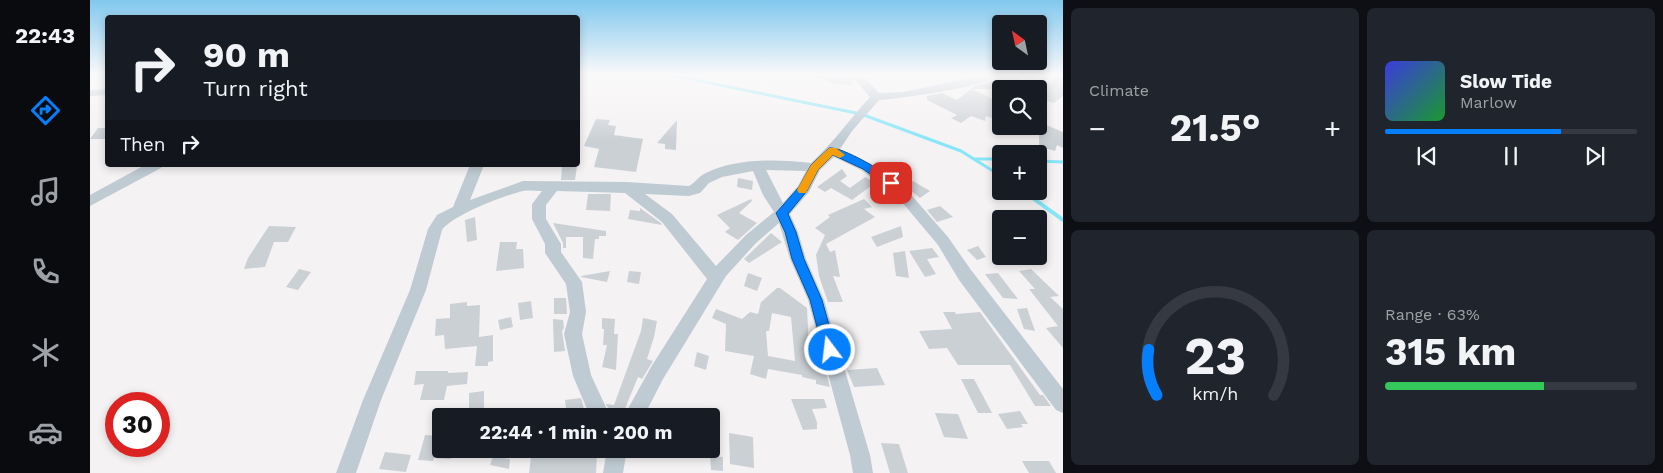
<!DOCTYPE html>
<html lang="en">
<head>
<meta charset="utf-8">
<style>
	body { margin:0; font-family:"Work Sans",sans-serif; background:#20242c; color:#f1f3f6; height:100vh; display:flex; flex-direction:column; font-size:19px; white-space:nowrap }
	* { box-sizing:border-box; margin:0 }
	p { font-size:16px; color:#9ea1a6 }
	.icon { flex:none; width:28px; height:28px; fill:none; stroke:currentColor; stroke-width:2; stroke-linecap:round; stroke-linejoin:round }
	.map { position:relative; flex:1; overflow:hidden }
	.sheet { display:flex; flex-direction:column; gap:8px; padding:8px; background:#0d0f14; width:600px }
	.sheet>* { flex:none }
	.top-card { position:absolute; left:15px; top:15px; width:475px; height:152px; border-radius:5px; box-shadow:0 2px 8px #0003; background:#171b24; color:#f1f3f6; overflow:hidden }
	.needle { width:32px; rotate:327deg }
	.fabs { position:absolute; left:902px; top:15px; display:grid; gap:10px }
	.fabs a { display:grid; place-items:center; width:55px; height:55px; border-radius:5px; background:#171b24; box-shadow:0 2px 8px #0003; font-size:25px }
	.speed { position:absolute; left:15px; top:392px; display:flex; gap:10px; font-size:25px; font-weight:700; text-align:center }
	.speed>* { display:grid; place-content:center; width:65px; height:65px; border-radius:50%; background:#171b24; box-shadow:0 2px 8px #0003; line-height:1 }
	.speed .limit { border:8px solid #d22; background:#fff; color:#111 }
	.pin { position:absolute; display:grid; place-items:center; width:42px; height:42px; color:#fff; margin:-21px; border-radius:10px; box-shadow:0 2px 8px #0006 }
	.me { position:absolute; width:55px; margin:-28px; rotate:345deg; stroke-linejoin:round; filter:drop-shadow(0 0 4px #0008) }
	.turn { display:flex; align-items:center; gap:18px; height:105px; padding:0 15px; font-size:22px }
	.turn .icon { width:65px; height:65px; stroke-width:2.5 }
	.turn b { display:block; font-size:35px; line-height:42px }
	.then { display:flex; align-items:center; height:48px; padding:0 15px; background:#0003; gap:10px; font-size:19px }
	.big { font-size:38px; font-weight:700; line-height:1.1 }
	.sheet .tile { flex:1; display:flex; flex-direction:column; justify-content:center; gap:8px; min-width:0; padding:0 18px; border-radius:8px; background:#20242c }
	.sheet .dial { align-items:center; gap:0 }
	.dial svg { height:130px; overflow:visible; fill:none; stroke:#363941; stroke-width:7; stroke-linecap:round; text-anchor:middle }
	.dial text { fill:#f1f3f6; stroke:none }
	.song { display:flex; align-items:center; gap:15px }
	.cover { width:60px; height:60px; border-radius:8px; background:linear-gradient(135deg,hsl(240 70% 55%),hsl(130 70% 35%)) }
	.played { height:5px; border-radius:2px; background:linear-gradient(90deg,#057ffc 70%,#363941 70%) }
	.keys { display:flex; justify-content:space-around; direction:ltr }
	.heat { display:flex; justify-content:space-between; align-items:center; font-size:28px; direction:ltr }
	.charge { height:8px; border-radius:4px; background:linear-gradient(90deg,#34c759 63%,#363941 0) }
	.sheet .tiles { flex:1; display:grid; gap:8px; grid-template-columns:repeat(2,1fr) }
	.trip { position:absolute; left:342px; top:408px; width:288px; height:50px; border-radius:5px; background:#171b24; box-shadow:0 2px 8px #0003; font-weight:700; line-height:50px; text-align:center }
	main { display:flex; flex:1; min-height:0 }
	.dock { display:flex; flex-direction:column; width:90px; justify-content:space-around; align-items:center; background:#090b0e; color:#9ea1a6 }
	.dock .icon { width:35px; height:35px }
	.dock .on { color:#057ffc }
	.dock b { font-size:22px; color:#f1f3f6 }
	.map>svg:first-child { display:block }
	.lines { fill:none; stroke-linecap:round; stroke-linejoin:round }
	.stream-far1 { stroke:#86e6f7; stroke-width:3 }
	.stream { stroke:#86e6f7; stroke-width:4 }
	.building { fill:#cbd0d5; fill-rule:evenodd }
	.minor { fill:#bfcbd3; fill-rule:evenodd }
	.route { fill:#057ffc; stroke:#0353a4 }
	.slow { fill:#f59e0b }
</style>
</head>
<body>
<main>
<nav class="dock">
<b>22:43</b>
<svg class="icon on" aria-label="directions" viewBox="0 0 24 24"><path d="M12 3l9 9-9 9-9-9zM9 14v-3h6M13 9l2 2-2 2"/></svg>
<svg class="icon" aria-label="music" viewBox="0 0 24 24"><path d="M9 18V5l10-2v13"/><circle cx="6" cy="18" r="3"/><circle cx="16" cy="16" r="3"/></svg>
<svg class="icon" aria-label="phone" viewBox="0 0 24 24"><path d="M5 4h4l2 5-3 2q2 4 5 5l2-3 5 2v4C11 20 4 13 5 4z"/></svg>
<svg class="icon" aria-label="climate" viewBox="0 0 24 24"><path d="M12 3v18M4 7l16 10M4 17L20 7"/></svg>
<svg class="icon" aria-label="car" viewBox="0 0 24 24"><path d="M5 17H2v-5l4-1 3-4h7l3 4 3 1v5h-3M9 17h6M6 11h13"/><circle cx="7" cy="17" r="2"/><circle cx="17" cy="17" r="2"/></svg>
</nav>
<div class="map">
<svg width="973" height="473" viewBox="0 0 973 473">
	<rect width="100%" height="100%" fill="#f5f2f3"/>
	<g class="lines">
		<g class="stream-far1">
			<path d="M 581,75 L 771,114 L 871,151 L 911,176"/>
			<path d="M 884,159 L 911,159"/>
			<path d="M 949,161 L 973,162"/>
		</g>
		<path class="stream" d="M 933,191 L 973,220"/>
	</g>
	<g class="building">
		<path d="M 725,75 L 759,75 L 763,80 L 762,85 L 744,84 L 725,77 Z"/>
		<path d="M 912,75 L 921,75 L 943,85 L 953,75 L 973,78 L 973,96 L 964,103 L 950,99 L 957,89 L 882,89 L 911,103 L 911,121 L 896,116 L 895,121 L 881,116 L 871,123 L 861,118 L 867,115 L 837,100 L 837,96 L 852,93 L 867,100 L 885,86 L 903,81 Z"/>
		<path d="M 506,119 L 520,120 L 518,125 L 526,126 L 524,135 L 553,139 L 546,172 L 504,167 L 509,149 L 494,146 Z"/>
		<path d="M 587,120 L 586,150 L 575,149 L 575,144 L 567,143 Z"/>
		<path d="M 949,122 L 973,132 L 973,148 L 967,145 L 965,151 L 949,146 Z"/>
		<path d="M 8,128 L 18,128 L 18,139 L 0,139 Z"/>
		<path d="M 472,166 L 487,166 L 485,180 L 471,180 Z"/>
		<path d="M 752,169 L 757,176 L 750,181 L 760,188 L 775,177 L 785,183 L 762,200 L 741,188 L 735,192 L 727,187 Z"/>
		<path d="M 648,178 L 663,181 L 662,190 L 647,187 Z"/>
		<path d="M 823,181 L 840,191 L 830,198 L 815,186 Z"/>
		<path d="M 498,194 L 521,194 L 520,211 L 496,210 Z"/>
		<path d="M 661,199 L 662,201 L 649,213 L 667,223 L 648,240 L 635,232 L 640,228 L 627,215 Z"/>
		<path d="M 774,199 L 782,207 L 774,209 L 785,217 L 736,244 L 740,252 L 745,250 L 750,277 L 743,276 L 753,302 L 738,302 L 729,276 L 726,255 L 735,235 L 725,228 L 740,217 L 738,215 Z"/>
		<path d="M 850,206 L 863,217 L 847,222 L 837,210 Z"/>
		<path d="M 550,208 L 571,223 L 572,225 L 538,219 L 540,210 L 550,211 Z"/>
		<path d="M 385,217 L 387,240 L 377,242 L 375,220 Z"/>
		<path d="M 463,223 L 516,231 L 516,236 L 509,236 L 509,239 L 505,239 L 503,259 L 493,258 L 493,237 L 476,237 L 476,248 L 473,248 L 473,243 Z"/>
		<path d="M 179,226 L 206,227 L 198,242 L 184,242 L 175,267 L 154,269 L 158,258 Z"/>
		<path d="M 811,226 L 813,237 L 787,247 L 781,237 Z"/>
		<path d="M 681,233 L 692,242 L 659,263 L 654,259 Z"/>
		<path d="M 410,242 L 427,242 L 426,249 L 433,249 L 434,268 L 406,271 Z"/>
		<path d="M 888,246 L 896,257 L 887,260 L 877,250 Z"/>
		<path d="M 842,248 L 849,257 L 837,259 L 846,274 L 835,277 L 819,251 Z"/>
		<path d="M 815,251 L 819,278 L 806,276 L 803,253 Z"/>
		<path d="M 209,269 L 221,272 L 208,290 L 196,287 Z"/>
		<path d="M 941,269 L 969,296 L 960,297 L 973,309 L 973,348 L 956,328 L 968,326 L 939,289 L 945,289 L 929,271 Z"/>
		<path d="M 520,271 L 517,282 L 491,277 L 491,276 Z"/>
		<path d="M 539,271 L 551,272 L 549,284 L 537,282 Z"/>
		<path d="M 658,273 L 672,278 L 667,291 L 654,286 Z"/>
		<path d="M 908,273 L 911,277 L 928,299 L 913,298 L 895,274 Z"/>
		<path d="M 687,288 L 690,288 L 717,308 L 719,350 L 730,350 L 740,387 L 726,384 L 726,380 L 712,377 L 712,375 L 678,369 L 676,379 L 660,374 L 664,356 L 635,351 L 636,324 L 622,318 L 626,309 L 652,319 L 660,312 L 668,314 L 671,302 ZM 682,313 L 701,317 L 705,361 L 678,356 L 676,331 L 679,331 Z"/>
		<path d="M 464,298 L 476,298 L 477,314 L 464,314 Z"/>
		<path d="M 441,301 L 443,318 L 430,320 L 428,303 Z"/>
		<path d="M 377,302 L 377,306 L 390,305 L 389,337 L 403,335 L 403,361 L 398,362 L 398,366 L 385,366 L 387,346 L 355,349 L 354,335 L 345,336 L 346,319 L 360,318 L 360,304 Z"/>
		<path d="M 937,308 L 945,331 L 934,329 L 927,309 Z"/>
		<path d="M 853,312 L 865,312 L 866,314 L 890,312 L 950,395 L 953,395 L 961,406 L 945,406 L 920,365 L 868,365 L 857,348 L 839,349 L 829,331 L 862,329 Z"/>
		<path d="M 421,317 L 423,327 L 410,330 L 408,320 Z"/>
		<path d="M 512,318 L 525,319 L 524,334 L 528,334 L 526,370 L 512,367 L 517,345 L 513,345 L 514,329 L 512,329 Z"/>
		<path d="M 553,318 L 567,321 L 564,337 L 557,359 L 563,361 L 552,379 L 548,377 L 532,416 L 527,416 L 521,413 L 516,404 L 524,405 L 551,331 Z"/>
		<path d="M 463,319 L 473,320 L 474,328 L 472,331 L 475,351 L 464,352 Z"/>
		<path d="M 607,352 L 619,356 L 616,370 L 604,366 Z"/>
		<path d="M 787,368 L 795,385 L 764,387 L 757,370 Z"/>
		<path d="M 326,371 L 358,371 L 358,373 L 378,372 L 377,384 L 357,386 L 354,400 L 330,400 L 334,384 L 324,385 Z"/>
		<path d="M 871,379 L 884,379 L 902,413 L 888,413 Z"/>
		<path d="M 394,391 L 394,416 L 383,416 L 383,409 L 379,410 L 379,393 Z"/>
		<path d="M 491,398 L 496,416 L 477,416 L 475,400 Z"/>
		<path d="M 701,399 L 734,399 L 737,408 L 722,409 L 727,422 L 727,429 L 713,430 Z"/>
		<path d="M 930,411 L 938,424 L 931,424 L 933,427 L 917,429 L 908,414 Z"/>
		<path d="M 845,413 L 868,414 L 878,439 L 854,437 Z"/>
		<path d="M 639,433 L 663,437 L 664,468 L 640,464 Z"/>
		<path d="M 335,435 L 351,436 L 351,449 L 363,449 L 361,459 L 344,458 L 343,461 L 328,460 Z"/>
		<path d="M 791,443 L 809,444 L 818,473 L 800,473 Z"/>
		<path d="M 480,449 L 505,449 L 504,455 L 507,455 L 506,473 L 439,473 L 441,456 L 480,455 Z"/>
		<path d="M 295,452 L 321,455 L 316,472 L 289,469 Z"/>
		<path d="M 403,456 L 420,459 L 419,469 L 400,465 Z"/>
		<path d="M 620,456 L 633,457 L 633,471 L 621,470 Z"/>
		<path d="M 932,461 L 959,461 L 966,473 L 939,473 Z"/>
	</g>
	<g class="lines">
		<g class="minor">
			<path d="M 761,75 L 772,75 L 789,93 L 813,92 L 894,75 L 910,75 C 899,86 809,99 789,100 L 762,131 L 750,149 L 781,164 L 816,189 L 858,237 L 881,270 L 973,389 L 973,413 L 966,410 L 869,280 L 848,245 L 806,195 L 771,170 L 744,157 L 730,170 L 719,192 L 700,214 L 708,232 L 716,259 L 734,300 L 780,455 L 783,473 L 763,473 L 760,455 L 718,300 L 700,259 L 689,223 L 666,243 L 636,276 L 573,379 L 554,416 L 534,416 L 561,367 L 617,279 L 572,222 L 535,193 L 467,191 L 456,205 L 456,219 L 471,244 L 471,252 L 492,282 L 496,312 L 492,334 L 501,375 L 520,416 L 500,416 L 483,376 L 474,334 L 480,312 L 476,284 L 455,253 L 455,244 L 442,219 L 442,204 L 452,191 C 446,191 439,190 433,191 C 413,196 363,215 352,230 L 336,290 L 291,400 L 266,473 L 246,473 L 273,400 L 320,290 L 338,229 L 347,215 L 363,207 L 380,165 L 394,165 L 380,200 L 433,181 L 537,182 L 599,186 C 605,183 608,177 614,174 C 645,158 687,159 721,163 C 743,143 760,119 780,97 ZM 676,170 L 716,171 L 708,186 L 693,203 ZM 663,171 L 673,195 L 684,212 L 656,235 L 626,266 L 582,214 L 555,194 L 599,196 L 610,193 L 619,183 L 632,177 Z"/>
			<path d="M 18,89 L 18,95 L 0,96 L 0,90 Z"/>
			<path d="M 55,165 L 73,165 L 71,168 L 0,206 L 0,195 Z"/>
			<path d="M 517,449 L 537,449 L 533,473 L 513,473 Z"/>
		</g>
	</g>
	<linearGradient id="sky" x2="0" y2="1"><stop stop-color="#81c8ee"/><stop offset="0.53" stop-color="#faf9fa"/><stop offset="1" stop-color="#faf9fa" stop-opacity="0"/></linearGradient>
	<rect width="973" height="141" fill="url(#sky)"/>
	<path class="route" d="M 739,148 C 751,146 798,173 806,183 L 801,187 L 797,186 L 773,169 L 743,155 L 728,170 L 717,191 L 698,214 L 706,232 L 714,259 L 732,300 L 746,350 L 744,355 L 740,356 L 735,355 L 733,350 L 720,300 L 702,259 L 695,232 L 686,213 L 709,187 L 721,165 Z"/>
	<path class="slow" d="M 739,148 L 746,148 L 755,155 L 750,158 L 743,155 L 728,170 L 716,193 L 709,193 L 707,190 L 721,165 Z"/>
</svg>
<div class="fabs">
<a><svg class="needle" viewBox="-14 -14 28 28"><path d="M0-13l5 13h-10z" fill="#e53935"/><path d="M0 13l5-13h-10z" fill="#9ea1a6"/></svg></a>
<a><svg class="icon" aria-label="search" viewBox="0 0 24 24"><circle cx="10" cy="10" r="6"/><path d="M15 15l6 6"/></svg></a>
<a>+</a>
<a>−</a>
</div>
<div class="speed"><div class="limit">30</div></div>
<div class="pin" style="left:801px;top:183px;background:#d93025"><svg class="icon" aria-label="arrive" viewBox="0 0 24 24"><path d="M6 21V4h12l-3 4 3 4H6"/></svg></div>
<svg class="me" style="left:740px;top:350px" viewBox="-20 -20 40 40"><circle r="17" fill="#057ffc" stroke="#fff" stroke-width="3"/><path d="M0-11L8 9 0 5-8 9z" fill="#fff"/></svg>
<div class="trip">22:44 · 1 min · 200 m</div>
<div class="top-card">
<div class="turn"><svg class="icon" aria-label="right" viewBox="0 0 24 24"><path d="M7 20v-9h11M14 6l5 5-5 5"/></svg><div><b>90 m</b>Turn right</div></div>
<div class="then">Then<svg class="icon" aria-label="right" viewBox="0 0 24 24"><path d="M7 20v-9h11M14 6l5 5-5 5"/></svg></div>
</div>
</div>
<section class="sheet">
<div class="tiles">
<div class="tile"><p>Climate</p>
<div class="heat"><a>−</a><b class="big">21.5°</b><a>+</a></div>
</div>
<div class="tile">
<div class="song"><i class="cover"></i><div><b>Slow Tide</b><p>Marlow</p></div></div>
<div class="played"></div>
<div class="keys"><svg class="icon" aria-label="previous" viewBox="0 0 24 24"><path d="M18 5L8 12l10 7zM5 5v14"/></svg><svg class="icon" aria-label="pause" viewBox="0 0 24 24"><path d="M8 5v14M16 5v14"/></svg><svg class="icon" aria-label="next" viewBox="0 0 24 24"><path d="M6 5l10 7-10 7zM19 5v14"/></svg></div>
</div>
<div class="tile dial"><svg viewBox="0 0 100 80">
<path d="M14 69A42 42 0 1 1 86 69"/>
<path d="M14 69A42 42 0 0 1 9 41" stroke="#057ffc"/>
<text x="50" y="56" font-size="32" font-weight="700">23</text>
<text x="50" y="72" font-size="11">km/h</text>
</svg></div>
<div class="tile"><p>Range · 63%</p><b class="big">315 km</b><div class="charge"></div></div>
</div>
</section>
</main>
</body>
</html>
